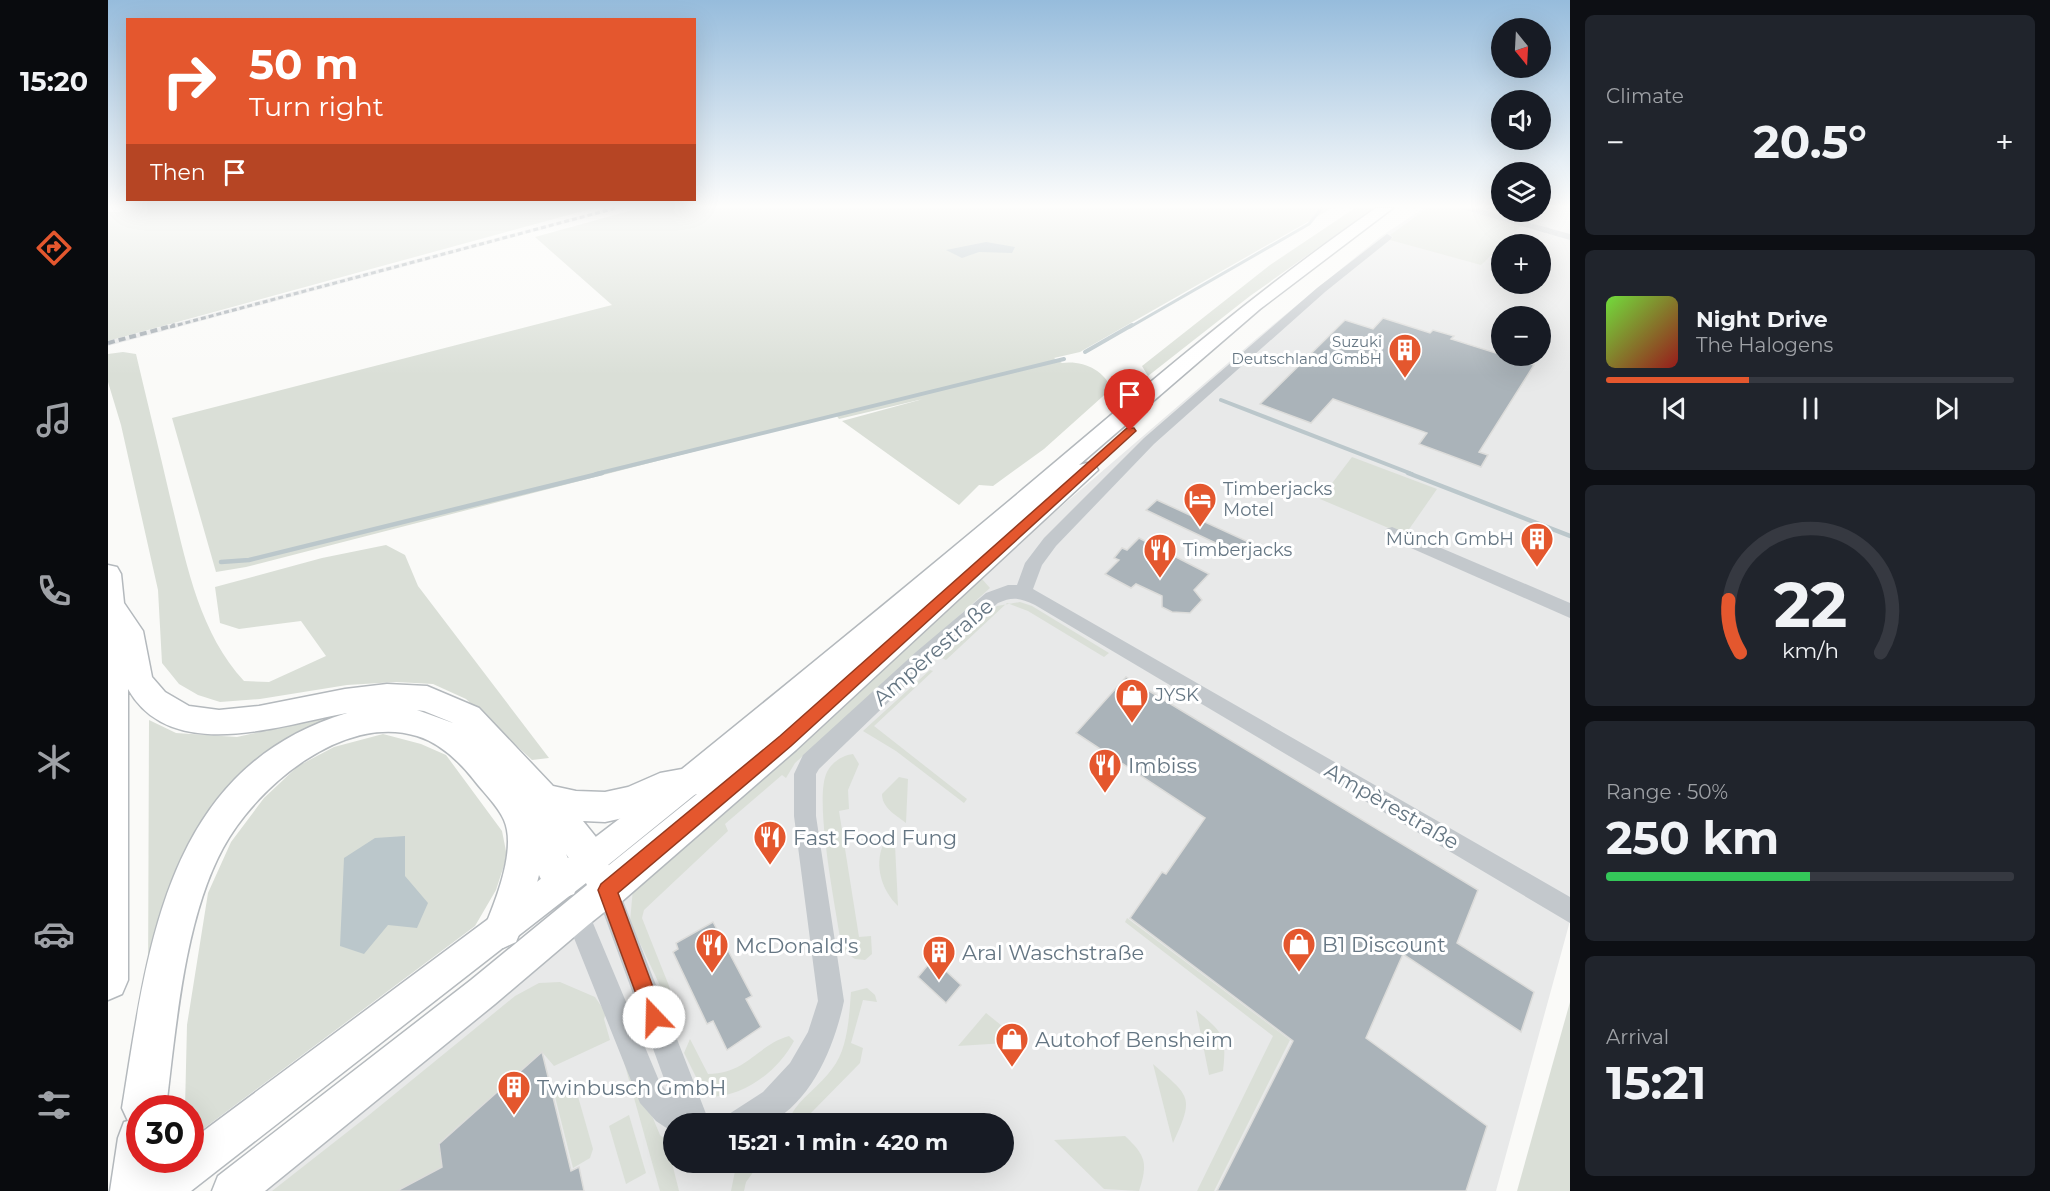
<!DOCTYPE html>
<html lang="en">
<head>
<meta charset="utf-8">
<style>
	body { margin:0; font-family:Montserrat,sans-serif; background:#20242c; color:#f1f3f6; height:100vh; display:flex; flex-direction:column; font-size:22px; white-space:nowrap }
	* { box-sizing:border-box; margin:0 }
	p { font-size:20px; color:#9ea1a6 }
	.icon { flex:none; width:33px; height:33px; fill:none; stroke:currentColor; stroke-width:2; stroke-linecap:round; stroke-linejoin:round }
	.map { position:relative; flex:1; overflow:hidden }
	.panel { display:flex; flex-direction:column; gap:15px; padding:15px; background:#0d0f14; width:480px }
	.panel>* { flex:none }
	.top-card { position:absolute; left:18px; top:18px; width:570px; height:183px; border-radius:0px; box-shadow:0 6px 24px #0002; background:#e4572e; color:#fff; overflow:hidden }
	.needle { width:39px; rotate:162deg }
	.buttons { position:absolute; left:1383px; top:18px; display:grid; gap:12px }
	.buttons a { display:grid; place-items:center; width:60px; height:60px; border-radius:50%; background:#171b24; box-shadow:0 6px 24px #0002; font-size:30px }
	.speed { position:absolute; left:18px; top:1095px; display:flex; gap:12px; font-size:30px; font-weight:700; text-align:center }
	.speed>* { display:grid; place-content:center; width:78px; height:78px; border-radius:50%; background:#171b24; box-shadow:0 6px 24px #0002; line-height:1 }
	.speed .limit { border:9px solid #d22; background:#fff; color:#111 }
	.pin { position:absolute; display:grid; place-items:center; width:51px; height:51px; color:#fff; margin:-62px -26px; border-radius:50% 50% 50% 0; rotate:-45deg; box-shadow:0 0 6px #0007 }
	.pin .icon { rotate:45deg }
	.me { position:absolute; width:66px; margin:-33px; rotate:339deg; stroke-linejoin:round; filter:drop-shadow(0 0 4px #0008) }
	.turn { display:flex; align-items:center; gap:21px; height:126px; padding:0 24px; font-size:27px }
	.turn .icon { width:78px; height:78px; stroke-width:2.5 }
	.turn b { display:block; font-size:42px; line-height:51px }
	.then { display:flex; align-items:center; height:57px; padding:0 24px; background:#0003; gap:12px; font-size:22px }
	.big { font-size:45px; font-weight:700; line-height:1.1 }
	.panel .widget { flex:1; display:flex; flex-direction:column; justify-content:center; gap:9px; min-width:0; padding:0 21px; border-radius:9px; background:#20242c }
	.panel .dial { align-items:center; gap:0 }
	.dial svg { height:156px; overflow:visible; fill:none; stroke:#363941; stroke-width:7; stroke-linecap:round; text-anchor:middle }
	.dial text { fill:#f1f3f6; stroke:none }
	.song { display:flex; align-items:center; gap:18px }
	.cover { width:72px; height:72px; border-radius:9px; background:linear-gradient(135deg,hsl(100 70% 55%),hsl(0 70% 35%)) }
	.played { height:6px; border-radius:3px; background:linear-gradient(90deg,#e4572e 35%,#363941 35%) }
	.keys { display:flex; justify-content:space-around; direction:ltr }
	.heat { display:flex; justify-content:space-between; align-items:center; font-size:33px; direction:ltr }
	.charge { height:9px; border-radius:4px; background:linear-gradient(90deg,#34c759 50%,#363941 0) }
	.trip { position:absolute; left:555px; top:1113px; width:351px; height:60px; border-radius:30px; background:#171b24; box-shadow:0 6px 24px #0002; font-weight:700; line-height:60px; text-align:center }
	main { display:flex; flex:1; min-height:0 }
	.dock { display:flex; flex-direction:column; width:108px; justify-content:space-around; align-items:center; background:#090b0e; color:#9ea1a6 }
	.dock .icon { width:42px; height:42px }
	.dock .current { color:#e4572e }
	.dock b { font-size:27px; color:#f1f3f6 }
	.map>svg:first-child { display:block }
	.built { fill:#e8e9e9; fill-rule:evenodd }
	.green { fill:#dadfd7 }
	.water { fill:#bbc7cb }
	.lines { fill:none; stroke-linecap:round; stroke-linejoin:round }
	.stream-far2 { stroke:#bbc7cb; stroke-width:3 }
	.stream-far1 { stroke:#bbc7cb; stroke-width:4 }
	.stream { stroke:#bbc7cb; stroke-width:4.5 }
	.building { fill:#aab3b9; stroke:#dcdcda; stroke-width:1.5 }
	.major-casing { stroke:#b5babe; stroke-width:3 }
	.highway-casing { stroke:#b4b9bd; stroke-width:3 }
	.minor { fill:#c3c8cc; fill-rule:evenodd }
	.major { fill:#fff; fill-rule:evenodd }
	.highway { fill:#fff; fill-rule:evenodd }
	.rail-far1 { stroke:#a2aab0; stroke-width:3; stroke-dasharray:5 3; stroke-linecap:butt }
	.rail { stroke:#a2aab0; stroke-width:4; stroke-dasharray:7 4; stroke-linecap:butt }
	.route { fill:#e4572e; stroke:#94391e; stroke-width:1.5 }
	.labels { text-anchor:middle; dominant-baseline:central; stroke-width:6; stroke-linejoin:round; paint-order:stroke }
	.far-poi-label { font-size:15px; fill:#657683; stroke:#fff; text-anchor:end }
	.poi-label { font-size:18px; fill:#657683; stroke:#fff; text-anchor:start }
	.near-street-label { font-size:21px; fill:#657683; stroke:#fff }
	.near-poi-label { font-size:21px; fill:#657683; stroke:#fff; text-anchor:start }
</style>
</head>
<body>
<main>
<nav class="dock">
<b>15:20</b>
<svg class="icon current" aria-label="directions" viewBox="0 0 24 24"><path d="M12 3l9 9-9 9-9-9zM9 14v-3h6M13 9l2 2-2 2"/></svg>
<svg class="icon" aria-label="music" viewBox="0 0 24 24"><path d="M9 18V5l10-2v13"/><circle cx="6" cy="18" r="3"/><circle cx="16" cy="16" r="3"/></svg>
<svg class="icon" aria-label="phone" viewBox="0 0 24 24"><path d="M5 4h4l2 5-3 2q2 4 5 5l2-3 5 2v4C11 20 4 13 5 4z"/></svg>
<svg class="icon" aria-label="climate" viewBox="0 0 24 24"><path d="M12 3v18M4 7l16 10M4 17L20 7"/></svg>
<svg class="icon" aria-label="car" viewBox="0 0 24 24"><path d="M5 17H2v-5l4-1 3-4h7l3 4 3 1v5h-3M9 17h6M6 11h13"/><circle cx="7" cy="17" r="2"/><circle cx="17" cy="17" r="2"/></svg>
<svg class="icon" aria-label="filters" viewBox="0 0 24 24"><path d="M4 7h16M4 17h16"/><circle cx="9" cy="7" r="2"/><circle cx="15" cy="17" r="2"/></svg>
</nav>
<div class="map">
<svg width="1462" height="1191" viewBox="0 0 1462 1191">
	<rect width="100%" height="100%" fill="#fafaf8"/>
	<g class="built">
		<path d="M 501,208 L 515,208 L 0,346 L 0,341 Z"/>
		<path d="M 1316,208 L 1393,208 L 1394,212 L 1462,208 L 1462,921 L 1388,1191 L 143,1191 L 876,573 L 1149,338 L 1272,237 ZM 1394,244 L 1432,244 L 1432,284 L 1394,284 ZM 1394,316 L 1432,316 L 1432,356 L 1394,356 ZM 566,1124 L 896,1124 L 896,1162 L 566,1162 Z"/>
	</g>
	<g class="green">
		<path d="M 15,208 L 486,208 L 0,341 L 0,212 L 12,212 Z"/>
		<path d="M 532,208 L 1224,208 L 972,352 L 946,358 L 954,363 C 974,360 997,370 1003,389 L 936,449 L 885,486 L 871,485 L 851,505 L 734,421 L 815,399 L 731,419 L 728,415 L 138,567 L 108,572 L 64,418 L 504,305 L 427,237 Z"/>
		<path d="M 1247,208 L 1266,208 L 1142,296 L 1040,376 L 1034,366 L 1162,265 Z"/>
		<path d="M 1320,208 L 1349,208 L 1414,225 L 1373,265 L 1282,240 L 1285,237 L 1282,235 Z"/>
		<path d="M 15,352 L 28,354 C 39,401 51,449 62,497 C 78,561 90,631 136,681 L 161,682 L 218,656 L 193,621 L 131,629 L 112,623 L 107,587 L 214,558 L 278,545 L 297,555 L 310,586 L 441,758 L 424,760 L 358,699 L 325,684 L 288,682 L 239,685 L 152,699 L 112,702 L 90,695 L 71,684 L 54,663 L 50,590 L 13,425 L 0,382 L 0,354 Z"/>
		<path d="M 1244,457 L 1329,489 L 1297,535 L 1212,499 Z"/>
		<path d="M 874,579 L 882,588 L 687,763 L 678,778 L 674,775 L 617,824 L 620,831 L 536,910 L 534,918 L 565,996 L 555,992 L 522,922 L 525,888 L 859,589 Z"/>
		<path d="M 912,602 L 924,606 L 1001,653 L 996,657 L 920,611 L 899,603 L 838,660 L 834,658 L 889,606 Z"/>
		<path d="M 822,670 L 825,671 L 766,726 L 859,799 L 856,803 L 788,751 L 755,731 Z"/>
		<path d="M 262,712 L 154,758 L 40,989 L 41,720 L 68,733 L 129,737 L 191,723 Z"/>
		<path d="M 275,734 L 313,744 L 338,755 L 394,831 L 399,856 L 388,890 L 367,926 L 83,1138 L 82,1108 L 77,1108 L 79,1025 L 100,893 L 123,842 L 156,798 L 190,766 L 226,747 Z"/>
		<path d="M 745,754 L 751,764 L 740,790 L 741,809 L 731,811 L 751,937 L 763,936 L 764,954 L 757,960 L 747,959 L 734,950 C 729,914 705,799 719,772 C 724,762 735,755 745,754 Z"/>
		<path d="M 791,777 L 800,779 L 798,823 C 788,815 774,808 774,794 Z"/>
		<path d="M 782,843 L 787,845 L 790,906 C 774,891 766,866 775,845 Z"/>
		<path d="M 1019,918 L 1182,1040 L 1106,1191 L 1089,1191 L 1165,1036 L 1017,922 Z"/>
		<path d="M 452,982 L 487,997 L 498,1013 L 496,1019 L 502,1040 L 446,1066 L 434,1052 L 331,1143 L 334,1167 L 289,1191 L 164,1191 L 261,1115 L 407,996 L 431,983 Z"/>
		<path d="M 759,988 L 767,995 L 769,1002 L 755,1000 L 743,1043 L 755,1048 L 752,1063 L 699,1117 L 688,1123 L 683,1115 C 693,1097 712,1086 724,1069 C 740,1049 741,1017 743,992 Z"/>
		<path d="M 1462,1002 L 1462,1191 L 1409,1191 Z"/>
		<path d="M 1088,1010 C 1115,1033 1119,1035 1115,1071 L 1101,1075 Z"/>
		<path d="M 878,1013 L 914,1042 L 850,1046 Z"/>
		<path d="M 504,1019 L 552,1135 L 565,1147 L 564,1163 L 571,1191 L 552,1191 Z"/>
		<path d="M 681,1036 L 686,1041 C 670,1071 637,1096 603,1097 L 594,1089 L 576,1053 L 582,1039 L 600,1074 C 640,1073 649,1045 681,1036 Z"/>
		<path d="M 1045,1064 C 1082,1097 1087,1096 1065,1143 Z"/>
		<path d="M 465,1079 L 485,1149 L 482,1158 L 465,1168 L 445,1089 Z"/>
		<path d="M 521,1115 L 538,1173 L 518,1184 L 501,1126 Z"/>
		<path d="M 1017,1136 C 1038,1156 1040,1163 1031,1191 L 996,1189 L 946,1140 Z"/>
		<path d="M 633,1162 L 652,1163 L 638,1182 L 636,1191 L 623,1191 L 627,1171 Z"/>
	</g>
	<g class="water">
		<path d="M 878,242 L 907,247 L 904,253 L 871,252 L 854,258 L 838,250 Z"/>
		<path d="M 297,836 L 297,876 L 320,903 L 309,928 L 280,925 L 256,954 L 232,946 L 236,858 L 267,838 Z"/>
	</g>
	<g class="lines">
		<path class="stream-far2" d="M 1022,327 L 1201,224 L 1214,208"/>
		<g class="stream-far1">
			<path d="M 977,352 L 1024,325"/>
			<path d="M 1113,400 L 1304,474"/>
			<path d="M 488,474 L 956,359"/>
		</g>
		<g class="stream">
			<path d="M 1300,473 L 1462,536"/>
			<path d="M 113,562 L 141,560 L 494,473"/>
		</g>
	</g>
	<g class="building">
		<path d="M 1275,318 L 1322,333 L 1325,330 L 1346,336 L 1343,339 L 1426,365 L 1371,452 L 1380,455 L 1373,467 L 1311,444 L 1319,433 L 1225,399 L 1203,423 L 1152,404 L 1237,320 L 1265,329 Z"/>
		<path d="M 1049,500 L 1147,545 L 1137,557 L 1038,510 Z"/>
		<path d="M 1031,538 L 1101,574 L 1086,590 L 1094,600 L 1082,613 L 1064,612 L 1054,607 L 1054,596 L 1028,584 L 1023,588 L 997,574 L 1011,560 L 1006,558 L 1014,548 L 1019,550 Z"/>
		<path d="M 1018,677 L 1370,890 L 1349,943 L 1426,992 L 1413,1032 L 1295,954 L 1258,1038 L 1379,1126 L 1358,1191 L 1109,1191 L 1185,1041 L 1022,918 L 1054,872 L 1058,874 L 1097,818 L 968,733 Z"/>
		<path d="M 605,922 L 644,996 L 638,999 L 653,1027 L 619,1050 L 605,1021 L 599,1024 L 565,952 L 570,949 L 568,943 Z"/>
		<path d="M 825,959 L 853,985 L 838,1003 L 810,977 Z"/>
		<path d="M 434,1052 L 463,1171 L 471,1167 L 476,1191 L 289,1191 L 334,1167 L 331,1144 Z"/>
	</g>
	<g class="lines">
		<g class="major-casing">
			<path id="major" d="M 580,770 L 590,774 L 595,783 L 590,792 L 500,865 L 503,866 L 515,890 L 510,901 L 480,925 L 387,1004 L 157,1191 L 104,1191 L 110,1176 L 363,980 L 479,885 L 478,883 L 83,1191 L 29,1191 L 35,1176 L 58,1160 L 82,1160 L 82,1141 L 383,917 L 570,774 Z"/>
		</g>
		<g class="highway-casing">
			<path id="highway" d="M 1268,208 L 1285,208 L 1152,309 L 971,465 L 979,463 L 987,465 L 990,470 L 688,750 L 512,903 L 499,908 L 486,903 L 481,890 L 486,877 L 493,872 L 483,876 L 470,871 L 458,854 L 471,882 L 466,894 L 453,899 L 440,894 L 431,875 L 424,902 L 408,942 L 395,948 L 382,942 L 376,929 C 387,902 409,849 396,820 C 390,806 375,792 366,780 C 351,761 332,743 309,736 C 235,713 148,787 115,848 C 76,920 68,1027 58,1108 L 32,1108 L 32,1160 L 52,1160 L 48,1191 L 2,1191 L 10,1138 L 16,1122 L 20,1121 L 14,1108 C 40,948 57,768 239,713 C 172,725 63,765 20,689 L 20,980 L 14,994 L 0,1000 L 0,565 L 9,567 L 13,574 L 16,603 L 35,631 L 44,677 L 57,692 L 81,706 L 111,710 L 151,706 L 237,689 L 279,684 L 319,686 L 371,708 L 445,786 L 468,791 L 497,792 L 520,787 L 552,773 L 574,769 C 690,675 806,581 920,485 C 1034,389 1145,293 1268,208 ZM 309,710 L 316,711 L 343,722 L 345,723 ZM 589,794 L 496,869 L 501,859 L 496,847 L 475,821 L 497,822 L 524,816 L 557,802 Z"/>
		</g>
		<g class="minor">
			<path d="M 1350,208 L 1368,208 L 1462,234 L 1462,240 Z"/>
			<path d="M 1279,234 L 1284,237 L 1283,239 L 1217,292 L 1046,444 L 948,546 L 934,565 L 925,589 L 1462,897 L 1462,923 L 927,605 C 912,598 905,596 890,603 L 822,662 L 711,769 L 708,774 L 708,816 L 736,1001 C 727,1044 705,1100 663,1122 C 654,1127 627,1124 617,1124 L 621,1114 L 655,1092 L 682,1063 L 700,1032 L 710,1001 L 686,816 L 686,774 L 695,755 L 808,652 L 878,593 L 900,585 L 909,585 L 917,563 L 936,538 L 1036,438 L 1209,288 Z"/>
			<path d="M 1284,527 L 1462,603 L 1462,618 L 1278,537 L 1276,533 L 1278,529 Z"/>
			<path d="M 499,878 L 508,882 L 511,890 L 602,1124 L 566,1124 L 566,1133 L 548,1121 L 532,1103 L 456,913 L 459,904 L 468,901 L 477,904 L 552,1083 L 562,1095 L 487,890 L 490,882 Z"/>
		</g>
		<use href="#major" class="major"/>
		<use href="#highway" class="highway"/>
		<path class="rail-far1" d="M 62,327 L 508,208"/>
		<path class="rail" d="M 0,343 L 67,325"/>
	</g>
	<linearGradient id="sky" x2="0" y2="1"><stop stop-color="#96bcdc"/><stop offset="0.55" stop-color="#fdfdfc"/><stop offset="1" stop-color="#fdfdfc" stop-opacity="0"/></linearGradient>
	<rect width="1462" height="375" fill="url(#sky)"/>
	<path class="route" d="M 1019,428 L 1026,428 L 1028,431 L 683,746 L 510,893 L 556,1017 L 553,1024 L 546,1027 L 539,1024 L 490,890 L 493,884 L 672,736 Z"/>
	<defs>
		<g id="building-pin" transform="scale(1.725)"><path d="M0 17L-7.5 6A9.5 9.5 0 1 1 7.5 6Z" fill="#e4572e" stroke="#fff"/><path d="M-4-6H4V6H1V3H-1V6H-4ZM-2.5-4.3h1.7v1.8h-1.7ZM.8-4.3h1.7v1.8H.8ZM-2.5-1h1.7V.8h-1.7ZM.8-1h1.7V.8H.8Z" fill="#fff"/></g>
		<g id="hotel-pin" transform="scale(1.725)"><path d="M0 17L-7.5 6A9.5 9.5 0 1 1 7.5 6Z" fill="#e4572e" stroke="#fff"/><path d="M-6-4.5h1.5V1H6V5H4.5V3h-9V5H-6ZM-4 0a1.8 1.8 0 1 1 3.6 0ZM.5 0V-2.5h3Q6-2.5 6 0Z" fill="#fff"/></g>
		<g id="restaurant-pin" transform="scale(1.725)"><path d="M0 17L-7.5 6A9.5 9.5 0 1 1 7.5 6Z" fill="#e4572e" stroke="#fff"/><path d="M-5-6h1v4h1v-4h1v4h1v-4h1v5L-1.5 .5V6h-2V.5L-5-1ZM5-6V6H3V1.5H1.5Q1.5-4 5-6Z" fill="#fff"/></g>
		<g id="shop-pin" transform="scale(1.725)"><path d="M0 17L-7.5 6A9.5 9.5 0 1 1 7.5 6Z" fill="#e4572e" stroke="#fff"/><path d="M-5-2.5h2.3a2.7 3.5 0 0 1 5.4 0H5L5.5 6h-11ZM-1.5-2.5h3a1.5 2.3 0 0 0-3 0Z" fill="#fff"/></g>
	</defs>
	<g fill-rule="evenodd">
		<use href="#building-pin" x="1297" y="350"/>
		<use href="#hotel-pin" x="1092" y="499"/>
		<use href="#building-pin" x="1429" y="539"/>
		<use href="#restaurant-pin" x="1052" y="550"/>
		<use href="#shop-pin" x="1024" y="695"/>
		<use href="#restaurant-pin" x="997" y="765"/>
		<use href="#restaurant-pin" x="662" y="837"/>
		<use href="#shop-pin" x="1191" y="944"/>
		<use href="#restaurant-pin" x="604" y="945"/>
		<use href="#building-pin" x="831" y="952"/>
		<use href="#shop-pin" x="904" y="1039"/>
		<use href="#building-pin" x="406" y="1087"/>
	</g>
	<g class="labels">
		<g class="far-poi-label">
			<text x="1274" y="341">Suzuki<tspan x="1274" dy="17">Deutschland GmbH</tspan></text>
		</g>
		<g class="poi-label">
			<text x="1115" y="489">Timberjacks<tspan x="1115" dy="21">Motel</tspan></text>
			<text x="1406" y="539" text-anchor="end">Münch GmbH</text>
			<text x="1075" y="550">Timberjacks</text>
			<text x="1047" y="695">JYSK</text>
		</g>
		<g class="near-street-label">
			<text transform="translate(825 652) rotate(-41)">Ampèrestraße</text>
			<text transform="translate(1284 806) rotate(30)">Ampèrestraße</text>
		</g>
		<g class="near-poi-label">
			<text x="1020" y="765">Imbiss</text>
			<text x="685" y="837">Fast Food Fung</text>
			<text x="1214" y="944">B1 Discount</text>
			<text x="627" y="945">McDonald's</text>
			<text x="854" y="952">Aral Waschstraße</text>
			<text x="927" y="1039">Autohof Bensheim</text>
			<text x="429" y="1087">Twinbusch GmbH</text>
		</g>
	</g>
</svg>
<div class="buttons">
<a><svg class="needle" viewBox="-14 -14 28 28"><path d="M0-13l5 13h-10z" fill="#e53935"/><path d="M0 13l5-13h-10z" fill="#9ea1a6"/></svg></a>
<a><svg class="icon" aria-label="sound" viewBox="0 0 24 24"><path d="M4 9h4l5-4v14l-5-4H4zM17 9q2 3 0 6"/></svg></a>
<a><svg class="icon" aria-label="layers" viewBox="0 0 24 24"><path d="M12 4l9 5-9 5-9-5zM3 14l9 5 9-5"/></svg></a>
<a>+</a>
<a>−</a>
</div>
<div class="speed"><div class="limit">30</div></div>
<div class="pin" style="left:1022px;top:431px;background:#d93025"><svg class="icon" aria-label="arrive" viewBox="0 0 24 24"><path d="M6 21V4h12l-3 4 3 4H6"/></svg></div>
<svg class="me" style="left:546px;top:1017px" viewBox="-20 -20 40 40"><circle r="19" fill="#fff"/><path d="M0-13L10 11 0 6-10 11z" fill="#e4572e"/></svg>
<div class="trip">15:21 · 1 min · 420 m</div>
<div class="top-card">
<div class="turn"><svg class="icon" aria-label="right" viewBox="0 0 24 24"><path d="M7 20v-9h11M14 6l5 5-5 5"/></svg><div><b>50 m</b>Turn right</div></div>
<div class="then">Then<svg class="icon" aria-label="arrive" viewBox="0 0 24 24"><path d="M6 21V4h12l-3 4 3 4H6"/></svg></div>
</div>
</div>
<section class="panel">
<div class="widget"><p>Climate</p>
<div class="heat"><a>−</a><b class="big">20.5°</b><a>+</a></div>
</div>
<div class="widget">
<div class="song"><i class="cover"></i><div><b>Night Drive</b><p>The Halogens</p></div></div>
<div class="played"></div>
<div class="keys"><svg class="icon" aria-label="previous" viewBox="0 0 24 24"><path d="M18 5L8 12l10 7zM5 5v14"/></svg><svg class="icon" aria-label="pause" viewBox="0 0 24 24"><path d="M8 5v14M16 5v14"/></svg><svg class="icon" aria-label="next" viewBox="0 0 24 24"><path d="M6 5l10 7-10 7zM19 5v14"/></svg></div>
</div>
<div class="widget dial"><svg viewBox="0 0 100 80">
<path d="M14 69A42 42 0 1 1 86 69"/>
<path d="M14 69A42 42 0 0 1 8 42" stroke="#e4572e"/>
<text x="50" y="56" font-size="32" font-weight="700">22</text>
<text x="50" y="72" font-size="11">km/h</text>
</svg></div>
<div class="widget"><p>Range · 50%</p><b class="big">250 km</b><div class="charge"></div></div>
<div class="widget"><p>Arrival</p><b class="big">15:21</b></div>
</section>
</main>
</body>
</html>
